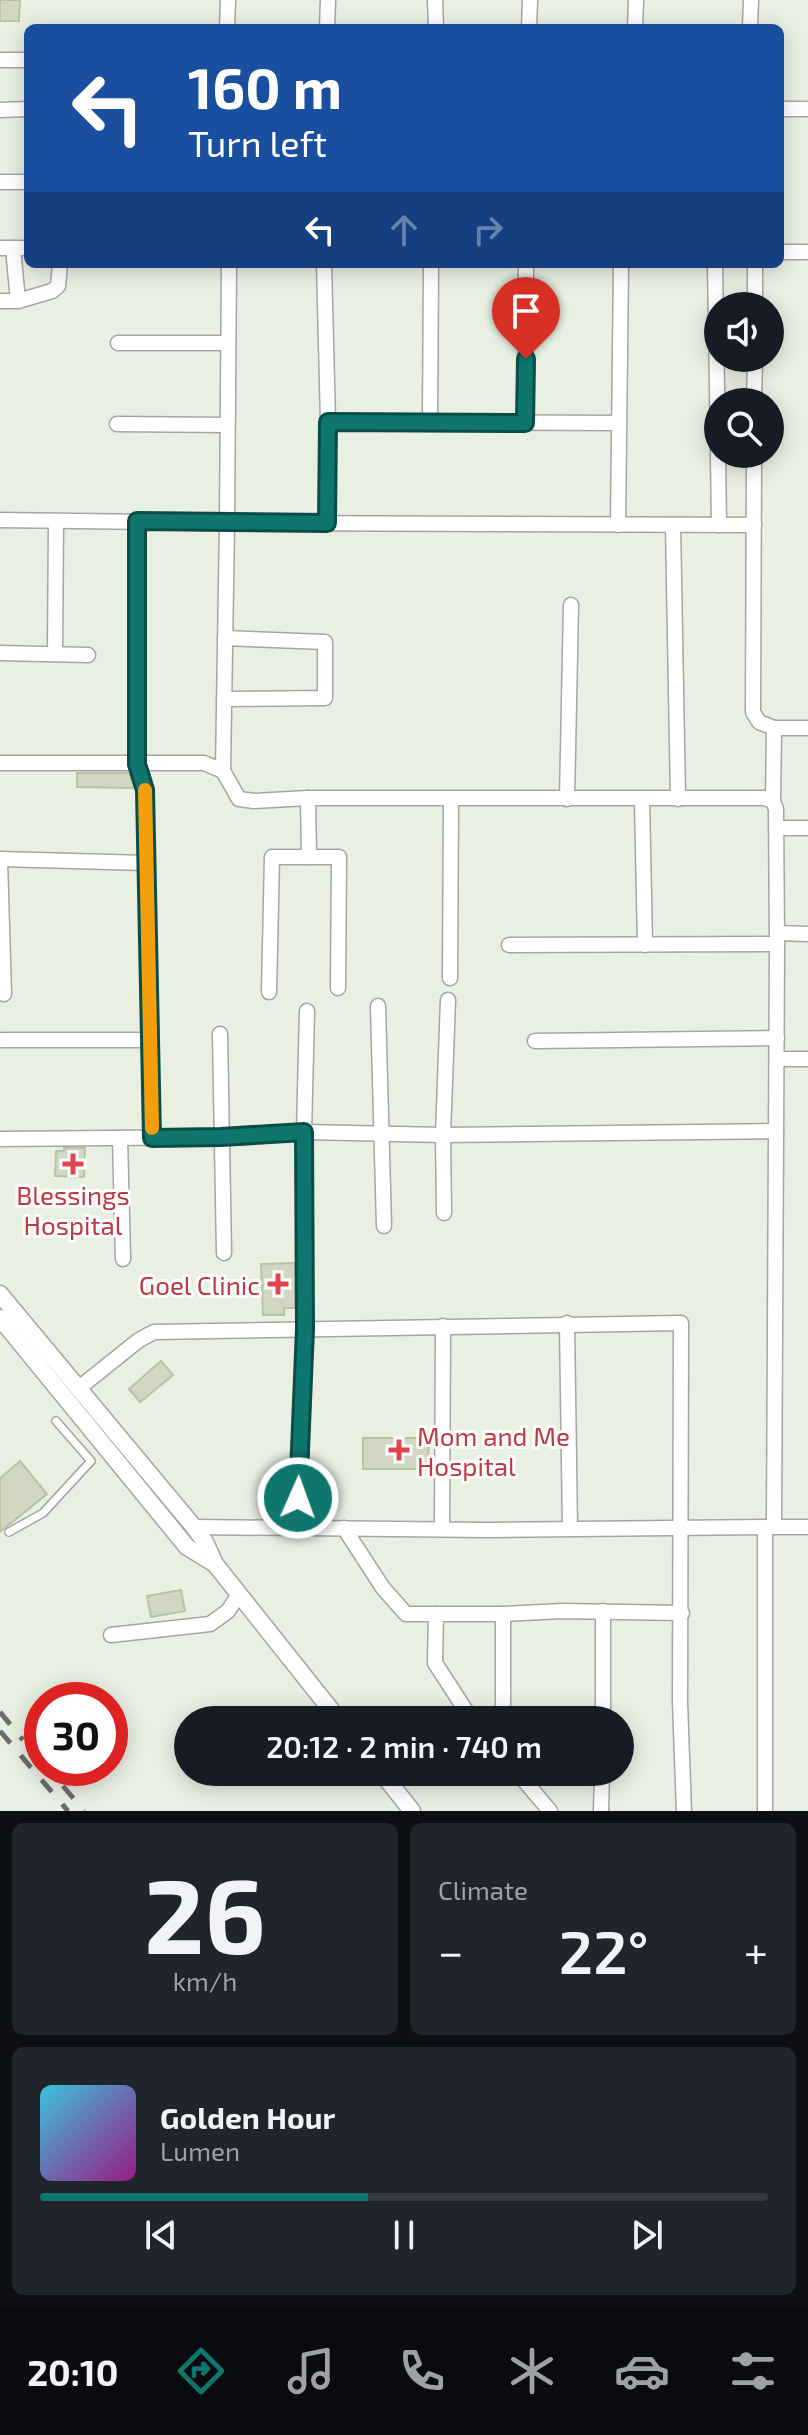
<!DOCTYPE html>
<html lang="en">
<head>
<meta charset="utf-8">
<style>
	body { margin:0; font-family:"Exo 2",sans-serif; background:#20242c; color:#f1f3f6; height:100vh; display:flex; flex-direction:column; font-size:30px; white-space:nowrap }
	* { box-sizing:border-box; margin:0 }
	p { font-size:26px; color:#9ea1a6 }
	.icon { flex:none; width:44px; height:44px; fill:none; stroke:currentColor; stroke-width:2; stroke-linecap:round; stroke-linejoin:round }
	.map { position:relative; height:1811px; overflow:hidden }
	.panel { display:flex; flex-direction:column; gap:12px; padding:12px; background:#0d0f14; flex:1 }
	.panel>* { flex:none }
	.hud { position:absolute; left:24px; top:24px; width:760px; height:244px; border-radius:12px; box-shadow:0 4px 20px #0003; background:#1a4fa0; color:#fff; overflow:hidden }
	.buttons { position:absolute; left:704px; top:292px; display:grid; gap:16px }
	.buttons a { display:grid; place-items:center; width:80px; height:80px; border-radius:50%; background:#171b24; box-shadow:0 4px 20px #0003; font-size:40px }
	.speed { position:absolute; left:24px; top:1682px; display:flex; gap:16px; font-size:40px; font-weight:700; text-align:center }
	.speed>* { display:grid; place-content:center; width:104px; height:104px; border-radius:50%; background:#171b24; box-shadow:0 4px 20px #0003; line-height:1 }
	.speed .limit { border:12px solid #d22; background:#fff; color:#111 }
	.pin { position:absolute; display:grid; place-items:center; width:68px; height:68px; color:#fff; margin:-82px -34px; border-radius:50% 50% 50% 0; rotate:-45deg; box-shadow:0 0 8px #0007 }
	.pin .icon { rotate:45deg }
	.me { position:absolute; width:88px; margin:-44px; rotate:2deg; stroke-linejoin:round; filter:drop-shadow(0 0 6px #0008) }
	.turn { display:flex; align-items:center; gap:28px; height:168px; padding:0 32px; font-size:36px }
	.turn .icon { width:104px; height:104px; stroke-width:2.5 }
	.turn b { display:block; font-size:56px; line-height:68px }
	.lanes { display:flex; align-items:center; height:76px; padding:0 32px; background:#0003; justify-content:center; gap:40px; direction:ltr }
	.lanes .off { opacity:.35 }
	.big { font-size:60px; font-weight:600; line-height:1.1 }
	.panel .tile { flex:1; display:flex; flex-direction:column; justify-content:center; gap:12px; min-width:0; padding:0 28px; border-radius:12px; background:#20242c }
	.panel .dial { align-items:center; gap:0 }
	.dial b { font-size:104px; line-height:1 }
	.song { display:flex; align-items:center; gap:24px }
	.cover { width:96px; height:96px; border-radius:12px; background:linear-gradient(135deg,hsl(190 70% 55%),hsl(310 70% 35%)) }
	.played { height:8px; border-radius:4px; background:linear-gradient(90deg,#0f766e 45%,#363941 45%) }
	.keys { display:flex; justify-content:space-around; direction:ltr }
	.heat { display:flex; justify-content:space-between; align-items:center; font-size:44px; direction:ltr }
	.panel .tiles { flex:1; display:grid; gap:12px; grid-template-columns:1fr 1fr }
	.tile:last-child { grid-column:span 2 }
	.trip { position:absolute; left:174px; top:1706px; width:460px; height:80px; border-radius:40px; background:#171b24; box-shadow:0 4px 20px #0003; font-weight:600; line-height:80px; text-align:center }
	.tab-bar { display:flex; height:128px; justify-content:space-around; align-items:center; background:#090b0e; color:#9ea1a6 }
	.tab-bar .icon { width:56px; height:56px }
	.tab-bar .on { color:#0f766e }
	.tab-bar b { font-size:36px; color:#f1f3f6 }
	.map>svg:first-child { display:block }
	.building { fill:#d1d7c2; stroke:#bac3a3; stroke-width:2 }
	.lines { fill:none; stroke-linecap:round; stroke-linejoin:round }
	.service-casing { stroke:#a5a5a5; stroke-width:10 }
	.minor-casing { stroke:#a5a5a5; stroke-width:17 }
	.tertiary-casing { stroke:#a5a5a5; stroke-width:19 }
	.service { stroke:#fff; stroke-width:7 }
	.minor { stroke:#fff; stroke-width:14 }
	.tertiary { stroke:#fff; stroke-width:16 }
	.rail { stroke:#6c6c6c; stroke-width:5; stroke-dasharray:16 16; stroke-linecap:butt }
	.route-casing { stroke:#0a4d48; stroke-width:20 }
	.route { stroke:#0f766e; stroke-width:14 }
	.slow { stroke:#f59e0b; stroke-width:14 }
	.health-dot { fill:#e0444e; stroke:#fff; stroke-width:3 }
	.labels { text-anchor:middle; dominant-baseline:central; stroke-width:6; stroke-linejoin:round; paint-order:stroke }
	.health-label { font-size:26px; fill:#be3a42; stroke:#fff }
</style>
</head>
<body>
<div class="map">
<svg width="808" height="1811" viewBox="0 0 808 1811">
	<rect width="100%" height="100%" fill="#e9f0e2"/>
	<g class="building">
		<path d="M 0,0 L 20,0 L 19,21 L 0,21 Z"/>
		<path d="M 77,773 L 129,773 L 134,788 L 77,787 Z"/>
		<path d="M 64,1148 L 85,1148 L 84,1177 L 55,1176 L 56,1151 L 64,1151 Z"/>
		<path d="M 295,1263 L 295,1308 L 284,1308 L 284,1315 L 263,1315 L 261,1264 Z"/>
		<path d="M 161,1361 L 173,1375 L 140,1402 L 129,1389 Z"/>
		<path d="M 363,1438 L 429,1438 L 428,1469 L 363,1469 Z"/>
		<path d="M 20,1461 L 47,1494 L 0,1532 L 0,1478 Z"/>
		<path d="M 181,1590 L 185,1611 L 151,1617 L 147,1596 Z"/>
	</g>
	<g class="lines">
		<g class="service-casing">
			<path id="service" d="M 9,1532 L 43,1513 L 91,1461 L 56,1421"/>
		</g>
		<g class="minor-casing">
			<g id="minor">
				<path d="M 435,0 L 436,28"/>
				<path d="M 227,28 L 228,0"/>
				<path d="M 327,28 L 328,0"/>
				<path d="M 529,28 L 530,0"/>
				<path d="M 635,28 L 636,0"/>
				<path d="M 750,28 L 751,0"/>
				<path d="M 0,60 L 28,60"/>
				<path d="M 780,109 L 808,109"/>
				<path d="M 0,110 L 28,109"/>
				<path d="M 0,182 L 28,182"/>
				<path d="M 0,248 L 28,248"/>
				<path d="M 780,252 L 808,252"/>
				<path d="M 324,264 L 328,422 L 327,523"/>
				<path d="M 715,264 L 718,450"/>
				<path d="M 0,301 L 18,301 L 13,248"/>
				<path d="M 18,301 L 52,291 L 58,286 L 60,264"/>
				<path d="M 755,306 L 755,264"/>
				<path d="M 118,343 L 228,343"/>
				<path d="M 754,402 L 755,358"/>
				<path d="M 328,422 L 618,423"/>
				<path d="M 430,422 L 431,264"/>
				<path d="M 525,423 L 526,264"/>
				<path d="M 117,424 L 227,425"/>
				<path d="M 718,454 L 719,525"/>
				<path d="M 754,454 L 753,712 L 759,722 L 774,728"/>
				<path d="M 0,520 L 227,523 L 229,264"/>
				<path d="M 137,521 L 137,764 L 145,790 L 152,1138"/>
				<path d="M 618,525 L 621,264"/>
				<path d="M 673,525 L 678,799"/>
				<path d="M 0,653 L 88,655"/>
				<path d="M 55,654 L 56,521"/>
				<path d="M 224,699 L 325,698 L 325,642 L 225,638"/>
				<path d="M 0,763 L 204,763 L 223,771 L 239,799 L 254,801 L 308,798 L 764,798 L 773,801 L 776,809 L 777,944 L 774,1527 L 487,1530 L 194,1527"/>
				<path d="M 223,771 L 227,523 L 754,525"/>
				<path d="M 308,798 L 309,857"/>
				<path d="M 567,799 L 571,605"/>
				<path d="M 642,799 L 645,945"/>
				<path d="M 773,801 L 774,728 L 808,728"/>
				<path d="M 778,828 L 808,828"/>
				<path d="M 0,859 L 146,863"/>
				<path d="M 0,860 L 4,994"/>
				<path d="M 778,933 L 808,934"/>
				<path d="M 509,945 L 777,944"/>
				<path d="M 450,978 L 451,800"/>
				<path d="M 269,992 L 272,857 L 339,857 L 338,988"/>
				<path d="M 378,1006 L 384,1226"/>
				<path d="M 220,1034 L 224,1253"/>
				<path d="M 2,1040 L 149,1040"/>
				<path d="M 535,1041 L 777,1038"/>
				<path d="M 777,1059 L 808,1059"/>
				<path d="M 120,1138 L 123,1259"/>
				<path d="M 0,1139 L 221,1137 L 304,1132 L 443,1135 L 776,1131"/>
				<path d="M 444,1213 L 443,1135 L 448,1000"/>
				<path d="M 567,1323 L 570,1529"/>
				<path d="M 79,1388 L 139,1340 L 154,1332 L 681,1323 L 680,1702 L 684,1811"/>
				<path d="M 297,1526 L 305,1329 L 304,1132 L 307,1011"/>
				<path d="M 765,1527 L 765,1811"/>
				<path d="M 774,1527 L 808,1527"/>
				<path d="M 344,1528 L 383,1588 L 406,1614 L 503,1614 L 562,1611 L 682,1613"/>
				<path d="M 442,1529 L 443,1326"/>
				<path d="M 436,1614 L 435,1663 L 472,1720"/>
				<path d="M 503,1614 L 503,1720"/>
				<path d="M 111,1635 L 210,1624 L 228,1611 L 239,1594"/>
				<path d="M 603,1720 L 603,1611"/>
				<path d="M 517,1772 L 550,1811"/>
				<path d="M 601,1811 L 602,1772"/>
			</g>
		</g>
		<g class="tertiary-casing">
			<g id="tertiary">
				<path d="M 0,1294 L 194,1527 L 205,1542 L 215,1564 L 339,1720"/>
				<path d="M 0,1318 L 187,1547 L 215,1564"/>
				<path d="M 381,1772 L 412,1811"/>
			</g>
		</g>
		<use href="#service" class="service"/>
		<use href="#minor" class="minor"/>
		<use href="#tertiary" class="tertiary"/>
		<g class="rail">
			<path d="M 0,1712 L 23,1740"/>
			<path d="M 0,1731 L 68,1811"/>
			<path d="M 63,1786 L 84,1811"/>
		</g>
	</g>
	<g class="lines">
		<g class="route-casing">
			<path id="route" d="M 298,1498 L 305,1329 L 304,1132 L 221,1137 L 152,1138 L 145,790 L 137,764 L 137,521 L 327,523 L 328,422 L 525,423 L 526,359"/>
		</g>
		<use href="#route" class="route"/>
		<path class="slow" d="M 145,790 L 152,1128"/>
	</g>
	<g class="health-dot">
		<path d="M69 1152h8v8h8v8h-8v8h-8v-8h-8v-8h8z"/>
		<path d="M274 1272h8v8h8v8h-8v8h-8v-8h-8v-8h8z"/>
		<path d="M395 1438h8v8h8v8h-8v8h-8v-8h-8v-8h8z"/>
	</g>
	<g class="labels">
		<g class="health-label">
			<text x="73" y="1194">Blessings<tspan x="73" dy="30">Hospital</tspan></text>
			<text x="260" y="1284" text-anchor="end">Goel Clinic</text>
			<text x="417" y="1435" text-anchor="start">Mom and Me<tspan x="417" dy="30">Hospital</tspan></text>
		</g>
	</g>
</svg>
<div class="buttons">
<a><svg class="icon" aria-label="sound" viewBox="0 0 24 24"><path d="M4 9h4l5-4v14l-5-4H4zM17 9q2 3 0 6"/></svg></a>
<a><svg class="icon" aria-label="search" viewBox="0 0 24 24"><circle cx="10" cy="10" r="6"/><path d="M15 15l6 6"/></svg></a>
</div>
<div class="speed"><div class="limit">30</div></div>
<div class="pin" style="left:526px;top:359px;background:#d93025"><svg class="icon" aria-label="arrive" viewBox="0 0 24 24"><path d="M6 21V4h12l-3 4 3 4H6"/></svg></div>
<svg class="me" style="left:298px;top:1498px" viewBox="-20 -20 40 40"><circle r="17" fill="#0f766e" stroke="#fff" stroke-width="3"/><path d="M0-11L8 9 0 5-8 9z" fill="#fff"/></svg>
<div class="trip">20:12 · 2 min · 740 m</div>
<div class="hud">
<div class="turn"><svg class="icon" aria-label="left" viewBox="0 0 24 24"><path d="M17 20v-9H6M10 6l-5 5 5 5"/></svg><div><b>160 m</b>Turn left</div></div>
<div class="lanes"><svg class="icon" aria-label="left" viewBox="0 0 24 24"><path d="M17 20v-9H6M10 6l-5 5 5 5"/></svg><svg class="icon off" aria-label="ahead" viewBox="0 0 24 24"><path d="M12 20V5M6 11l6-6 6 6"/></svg><svg class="icon off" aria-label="right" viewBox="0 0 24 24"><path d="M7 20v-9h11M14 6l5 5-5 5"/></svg></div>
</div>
</div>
<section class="panel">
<div class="tiles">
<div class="tile dial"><b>26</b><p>km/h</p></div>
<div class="tile"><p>Climate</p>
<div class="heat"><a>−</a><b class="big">22°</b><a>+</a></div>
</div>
<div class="tile">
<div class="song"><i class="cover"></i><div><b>Golden Hour</b><p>Lumen</p></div></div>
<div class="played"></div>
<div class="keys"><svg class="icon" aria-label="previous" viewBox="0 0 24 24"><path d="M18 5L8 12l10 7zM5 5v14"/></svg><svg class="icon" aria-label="pause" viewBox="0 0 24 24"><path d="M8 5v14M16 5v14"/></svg><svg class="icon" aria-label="next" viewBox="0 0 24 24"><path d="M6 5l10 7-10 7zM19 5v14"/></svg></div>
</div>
</div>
</section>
<nav class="tab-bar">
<b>20:10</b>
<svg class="icon on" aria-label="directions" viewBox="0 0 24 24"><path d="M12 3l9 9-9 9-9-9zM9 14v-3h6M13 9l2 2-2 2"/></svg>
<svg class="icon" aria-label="music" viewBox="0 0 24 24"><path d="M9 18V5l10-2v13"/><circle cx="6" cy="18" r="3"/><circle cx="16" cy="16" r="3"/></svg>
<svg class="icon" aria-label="phone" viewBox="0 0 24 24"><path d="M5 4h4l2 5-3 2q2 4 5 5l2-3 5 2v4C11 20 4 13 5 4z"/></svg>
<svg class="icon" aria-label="climate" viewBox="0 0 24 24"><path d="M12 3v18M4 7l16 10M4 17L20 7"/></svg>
<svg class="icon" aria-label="car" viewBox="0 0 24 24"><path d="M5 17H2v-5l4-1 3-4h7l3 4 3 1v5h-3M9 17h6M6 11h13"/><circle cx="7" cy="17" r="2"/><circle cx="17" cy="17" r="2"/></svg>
<svg class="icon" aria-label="filters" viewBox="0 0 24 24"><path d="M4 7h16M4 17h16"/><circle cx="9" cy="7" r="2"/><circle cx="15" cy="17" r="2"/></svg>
</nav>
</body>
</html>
